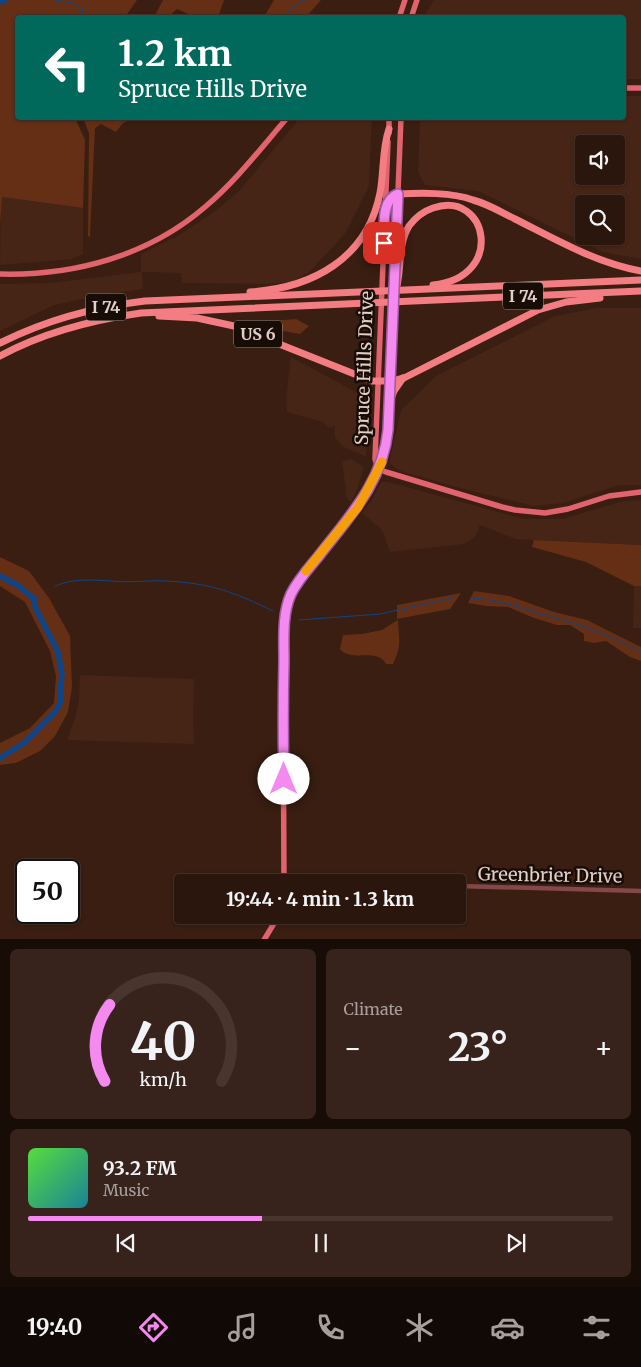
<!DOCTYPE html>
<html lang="en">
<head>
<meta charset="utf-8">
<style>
	body { margin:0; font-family:Merriweather,serif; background:#37231b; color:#f1f3f6; height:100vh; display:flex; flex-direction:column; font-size:19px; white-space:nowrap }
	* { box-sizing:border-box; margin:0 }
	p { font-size:16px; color:#a69f9d }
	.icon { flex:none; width:28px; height:28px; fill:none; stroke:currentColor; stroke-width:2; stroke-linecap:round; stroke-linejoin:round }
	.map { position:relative; height:939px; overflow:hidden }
	.drawer { display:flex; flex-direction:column; gap:10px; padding:10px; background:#180c07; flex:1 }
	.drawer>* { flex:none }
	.banner { position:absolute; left:15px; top:15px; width:611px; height:105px; border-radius:5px; box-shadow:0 1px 4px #0004,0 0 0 1px #47352e; background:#00695c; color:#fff; overflow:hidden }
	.fabs { position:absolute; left:575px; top:135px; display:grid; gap:10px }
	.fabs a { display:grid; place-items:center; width:50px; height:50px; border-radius:5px; background:#2b160d; box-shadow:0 1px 4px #0004,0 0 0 1px #47352e; font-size:25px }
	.speed { position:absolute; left:15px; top:859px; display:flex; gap:10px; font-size:25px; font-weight:700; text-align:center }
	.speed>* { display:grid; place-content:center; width:65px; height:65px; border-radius:50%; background:#2b160d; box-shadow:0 1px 4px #0004,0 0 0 1px #47352e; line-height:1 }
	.speed .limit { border:2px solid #111; border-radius:8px; background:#fff; color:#111 }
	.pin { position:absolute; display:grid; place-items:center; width:42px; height:42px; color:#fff; margin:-21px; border-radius:10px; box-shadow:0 2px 8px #0006 }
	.me { position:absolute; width:55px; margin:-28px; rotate:0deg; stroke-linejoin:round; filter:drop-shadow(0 0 4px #0008) }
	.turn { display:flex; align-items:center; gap:18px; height:105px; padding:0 20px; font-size:22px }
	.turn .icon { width:65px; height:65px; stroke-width:2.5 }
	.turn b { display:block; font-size:35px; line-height:42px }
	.big { font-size:38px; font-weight:700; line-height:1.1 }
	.drawer .tile { flex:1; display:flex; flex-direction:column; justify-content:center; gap:8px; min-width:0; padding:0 18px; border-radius:8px; background:#37231b }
	.drawer .dial { align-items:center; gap:0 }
	.dial svg { height:130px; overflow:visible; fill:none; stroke:#47352e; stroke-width:7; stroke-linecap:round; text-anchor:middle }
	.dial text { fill:#f1f3f6; stroke:none }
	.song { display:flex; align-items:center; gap:15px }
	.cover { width:60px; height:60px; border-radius:8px; background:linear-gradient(135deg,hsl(110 70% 55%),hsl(190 70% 35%)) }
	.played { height:5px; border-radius:2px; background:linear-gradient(90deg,#f489f0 40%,#47352e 40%) }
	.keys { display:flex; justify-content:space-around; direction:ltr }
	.heat { display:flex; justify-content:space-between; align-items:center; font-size:28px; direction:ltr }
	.drawer .tiles { flex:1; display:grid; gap:10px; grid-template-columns:1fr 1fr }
	.tile:last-child { grid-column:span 2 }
	.trip { position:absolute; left:174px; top:874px; width:292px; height:50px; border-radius:5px; background:#2b160d; box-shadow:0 1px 4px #0004,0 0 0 1px #47352e; font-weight:700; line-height:50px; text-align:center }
	.tabs { display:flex; height:80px; justify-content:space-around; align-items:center; background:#110905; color:#a69f9d }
	.tabs .icon { width:35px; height:35px }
	.tabs .active { color:#f489f0 }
	.tabs b { font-size:22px; color:#f1f3f6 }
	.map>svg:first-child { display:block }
	.built { fill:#462516; fill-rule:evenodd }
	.green { fill:#642f15 }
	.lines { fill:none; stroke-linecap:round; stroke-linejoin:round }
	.stream { stroke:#0e4588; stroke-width:1 }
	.river { stroke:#0e4588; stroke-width:5.5 }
	.minor { stroke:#84474a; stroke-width:4.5 }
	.major { stroke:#e0636d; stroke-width:5.5 }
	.highway { stroke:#f47c83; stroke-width:7 }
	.route-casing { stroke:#9f599c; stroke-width:12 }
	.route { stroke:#f489f0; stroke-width:9 }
	.slow { stroke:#f59e0b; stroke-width:9 }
	.labels { text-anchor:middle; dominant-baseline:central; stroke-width:5; stroke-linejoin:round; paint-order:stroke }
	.shield { fill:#180c07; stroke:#a5948d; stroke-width:1 }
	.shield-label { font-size:16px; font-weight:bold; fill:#e2cfc6 }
	.street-label { font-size:18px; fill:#e2cfc6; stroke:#180c07 }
</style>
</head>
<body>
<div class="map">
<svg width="641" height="940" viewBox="0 0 641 940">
	<rect width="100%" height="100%" fill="#391e11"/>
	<g class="built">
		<path d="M 434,0 L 641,0 L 641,79 L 624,79 L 624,18 L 423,18 Z"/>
		<path d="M 624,96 L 641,96 L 641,259 L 603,252 L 478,191 L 425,185 L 418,172 L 420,118 L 624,118 ZM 584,144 L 616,144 L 616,176 L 584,176 ZM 584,204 L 616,204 L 616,236 L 584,236 Z"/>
		<path d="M 300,118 L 372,118 L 369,186 L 345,234 L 309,272 L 291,282 L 268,284 L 182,283 L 181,273 L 142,272 L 143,289 L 101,295 L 54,305 L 0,331 L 0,284 L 50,283 L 141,272 L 141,254 L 176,237 L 213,213 L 239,191 Z"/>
		<path d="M 1,197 L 83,208 L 83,254 L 72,259 L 0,265 Z"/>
		<path d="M 596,308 L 641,308 L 641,485 L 619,485 L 563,503 L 534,506 L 460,488 L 400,471 L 389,463 L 401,410 L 436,376 L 555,316 Z"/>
		<path d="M 291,357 L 365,397 L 366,457 L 342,446 L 335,437 L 335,426 L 329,428 L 323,422 L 287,412 L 286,398 Z"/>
		<path d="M 351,459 L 364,467 L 357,490 L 351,503 L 347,498 L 342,461 Z"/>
		<path d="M 381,482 L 388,482 L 524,519 L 562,519 L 624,501 L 641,500 L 641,545 L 516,539 L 480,525 L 475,537 L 464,544 L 390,552 L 382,530 L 362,513 L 373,498 Z"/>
		<path d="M 634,586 L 641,586 L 641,628 L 633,628 Z"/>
		<path d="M 80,675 L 194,679 L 193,717 L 194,744 L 67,740 L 75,719 L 79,700 Z"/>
	</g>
	<g class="green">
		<path d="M 0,0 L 137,0 L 125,17 L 18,18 L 18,118 L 75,118 L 85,140 L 83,208 L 2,197 L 0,226 Z"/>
		<path d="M 163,0 L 224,0 L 218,17 L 195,17 L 177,9 L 168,17 L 154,17 Z"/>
		<path d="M 274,0 L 321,0 L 306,17 L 264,17 Z"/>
		<path d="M 83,118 L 135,118 L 123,123 L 116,132 L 101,124 L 95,128 L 90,237 L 88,236 L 89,133 Z"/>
		<path d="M 296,319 L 309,326 L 300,334 L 283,331 L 264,324 L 270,321 Z"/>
		<path d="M 534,540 L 641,545 L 641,586 L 634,586 L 586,562 L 532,547 Z"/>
		<path d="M 0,557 L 29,571 L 49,598 L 70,636 L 72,687 L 68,712 L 55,736 L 40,751 L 16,763 L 0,765 L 0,743 L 30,728 L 54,703 L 56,676 L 50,651 L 25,602 L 0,586 Z"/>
		<path d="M 474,591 L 509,596 L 554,612 L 587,620 L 641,647 L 641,661 L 630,657 L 606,641 L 594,643 L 584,641 L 584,634 L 570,625 L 557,625 L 534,618 L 508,607 L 486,606 L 468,603 Z"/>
		<path d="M 461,593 L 450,609 L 397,619 L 397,605 Z"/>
		<path d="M 398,620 C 399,640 402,645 393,664 L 386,664 C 377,647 352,663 340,649 L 343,635 L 362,634 L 382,630 Z"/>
	</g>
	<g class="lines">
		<g class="stream">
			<path d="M 55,0 L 72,3 L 82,8 L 84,18"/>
			<path d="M 286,18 C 291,9 296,2 305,0"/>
			<path d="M 99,118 L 104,120 L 118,118"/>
			<path d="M 55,586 C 74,578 92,580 112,581 C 130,583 148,580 166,581 C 210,583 234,592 273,611"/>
			<path d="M 471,598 C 494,599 516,606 538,613 C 573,623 610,633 641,653"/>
			<path d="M 34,599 L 40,595"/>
			<path d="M 299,620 L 380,614 L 457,597"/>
		</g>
		<g class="river">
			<path d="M 0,2 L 5,0"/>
			<path d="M 0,576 L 19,586 L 34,599 L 35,607 L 58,652 L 62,675 L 60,691 L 61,701 L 56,711 L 24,743 L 0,758"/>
		</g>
		<g class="minor">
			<path d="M 284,880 L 350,882"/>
			<path d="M 458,886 L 641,891"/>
		</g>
		<g class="major">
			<path d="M 399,18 L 405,0"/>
			<path d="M 411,18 L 417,0"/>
			<path d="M 624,88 L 641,88"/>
			<path d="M 389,133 L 389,118"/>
			<path d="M 0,274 C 74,276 148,256 205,207 C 236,181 261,148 287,118"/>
			<path d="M 394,290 L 401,118"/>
			<path d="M 378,469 L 375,459 L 388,142"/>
			<path d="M 378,469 L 386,472 L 502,507 L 515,510 L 545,513 L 568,509 L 609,496 L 641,492"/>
			<path d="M 284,882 L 283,671 L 285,618 L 287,606 L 295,586 L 358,507 L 382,461 L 388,430 L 393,299"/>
			<path d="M 264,940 L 279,915"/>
		</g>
		<g class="highway">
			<path d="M 386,207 L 391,197 L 398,194 C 421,193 451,192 473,200 C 488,204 501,212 515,219 C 555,239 596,263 641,271"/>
			<path d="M 250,292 C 312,288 367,259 380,193 C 384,172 382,149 389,129"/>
			<path d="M 394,297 C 403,274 396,248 409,226 C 415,218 424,211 433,208 C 488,189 506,278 433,285"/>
			<path d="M 159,316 L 197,318 L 234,326 L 372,381 L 393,381 L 404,378 L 538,310 L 566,302 L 600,298"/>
			<path d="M 0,343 C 46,320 94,307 145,301 L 641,280"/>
			<path d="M 0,356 C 44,332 92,320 141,313 L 641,291"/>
			<path d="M 389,404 L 394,391 L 403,378"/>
		</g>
	</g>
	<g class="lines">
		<g class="route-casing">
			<path id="route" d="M 284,779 C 283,739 283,700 284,661 C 284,639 282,614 291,594 C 298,580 309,568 318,557 C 349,517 383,482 388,430 L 398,194 C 380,200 385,229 384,243"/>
		</g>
		<use href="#route" class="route"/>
		<path class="slow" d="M 306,571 L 358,507 L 382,462"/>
	</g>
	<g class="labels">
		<g class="shield">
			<rect x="503" y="282.5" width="40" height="27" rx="4"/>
			<rect x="86" y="293.5" width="40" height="27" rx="4"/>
			<rect x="234" y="320.5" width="48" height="27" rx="4"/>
		</g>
		<g class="shield-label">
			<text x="523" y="296">I 74</text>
			<text x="106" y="307">I 74</text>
			<text x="258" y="334">US 6</text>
		</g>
		<g class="street-label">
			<text transform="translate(364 368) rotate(-88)">Spruce Hills Drive</text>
			<text transform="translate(550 875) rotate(1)">Greenbrier Drive</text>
		</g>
	</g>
</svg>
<div class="fabs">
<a><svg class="icon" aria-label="sound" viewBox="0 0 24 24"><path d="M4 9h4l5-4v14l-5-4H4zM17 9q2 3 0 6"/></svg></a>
<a><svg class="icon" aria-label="search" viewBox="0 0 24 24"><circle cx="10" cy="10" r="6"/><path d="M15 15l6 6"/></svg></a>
</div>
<div class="speed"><div class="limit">50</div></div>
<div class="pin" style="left:384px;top:243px;background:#d93025"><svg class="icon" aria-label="arrive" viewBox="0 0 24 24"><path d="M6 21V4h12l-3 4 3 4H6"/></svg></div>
<svg class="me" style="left:284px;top:779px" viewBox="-20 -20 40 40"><circle r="19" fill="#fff"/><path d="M0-13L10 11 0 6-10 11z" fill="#f489f0"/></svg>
<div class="trip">19:44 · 4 min · 1.3 km</div>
<div class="banner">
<div class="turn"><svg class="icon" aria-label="left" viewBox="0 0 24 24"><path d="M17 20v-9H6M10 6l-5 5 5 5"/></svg><div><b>1.2 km</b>Spruce Hills Drive</div></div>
</div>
</div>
<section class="drawer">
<div class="tiles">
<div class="tile dial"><svg viewBox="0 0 100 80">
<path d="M14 69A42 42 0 1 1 86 69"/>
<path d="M14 69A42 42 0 0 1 17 22" stroke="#f489f0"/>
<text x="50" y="56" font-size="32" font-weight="700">40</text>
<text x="50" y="72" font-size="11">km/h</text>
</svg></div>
<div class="tile"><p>Climate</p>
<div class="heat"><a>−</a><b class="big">23°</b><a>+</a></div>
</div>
<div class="tile">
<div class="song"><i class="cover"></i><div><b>93.2 FM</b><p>Music</p></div></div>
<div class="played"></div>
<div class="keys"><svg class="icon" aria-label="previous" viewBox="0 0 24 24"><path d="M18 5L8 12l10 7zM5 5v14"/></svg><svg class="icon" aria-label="pause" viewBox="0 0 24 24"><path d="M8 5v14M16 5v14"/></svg><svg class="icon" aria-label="next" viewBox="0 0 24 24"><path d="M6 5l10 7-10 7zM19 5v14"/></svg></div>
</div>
</div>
</section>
<nav class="tabs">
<b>19:40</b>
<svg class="icon active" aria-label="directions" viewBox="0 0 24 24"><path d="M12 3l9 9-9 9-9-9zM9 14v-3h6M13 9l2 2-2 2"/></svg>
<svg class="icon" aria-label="music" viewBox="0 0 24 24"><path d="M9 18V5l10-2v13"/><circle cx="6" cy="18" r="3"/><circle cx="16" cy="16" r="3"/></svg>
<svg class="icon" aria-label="phone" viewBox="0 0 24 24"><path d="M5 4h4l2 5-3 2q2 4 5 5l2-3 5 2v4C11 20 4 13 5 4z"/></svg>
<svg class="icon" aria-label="climate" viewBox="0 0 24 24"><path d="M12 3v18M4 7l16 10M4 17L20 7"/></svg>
<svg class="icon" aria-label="car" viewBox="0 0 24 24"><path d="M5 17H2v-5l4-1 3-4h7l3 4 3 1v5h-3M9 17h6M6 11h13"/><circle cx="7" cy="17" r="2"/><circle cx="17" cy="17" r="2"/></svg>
<svg class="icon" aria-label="filters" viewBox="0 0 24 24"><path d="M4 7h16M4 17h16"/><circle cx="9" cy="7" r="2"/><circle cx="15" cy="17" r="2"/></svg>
</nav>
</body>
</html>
